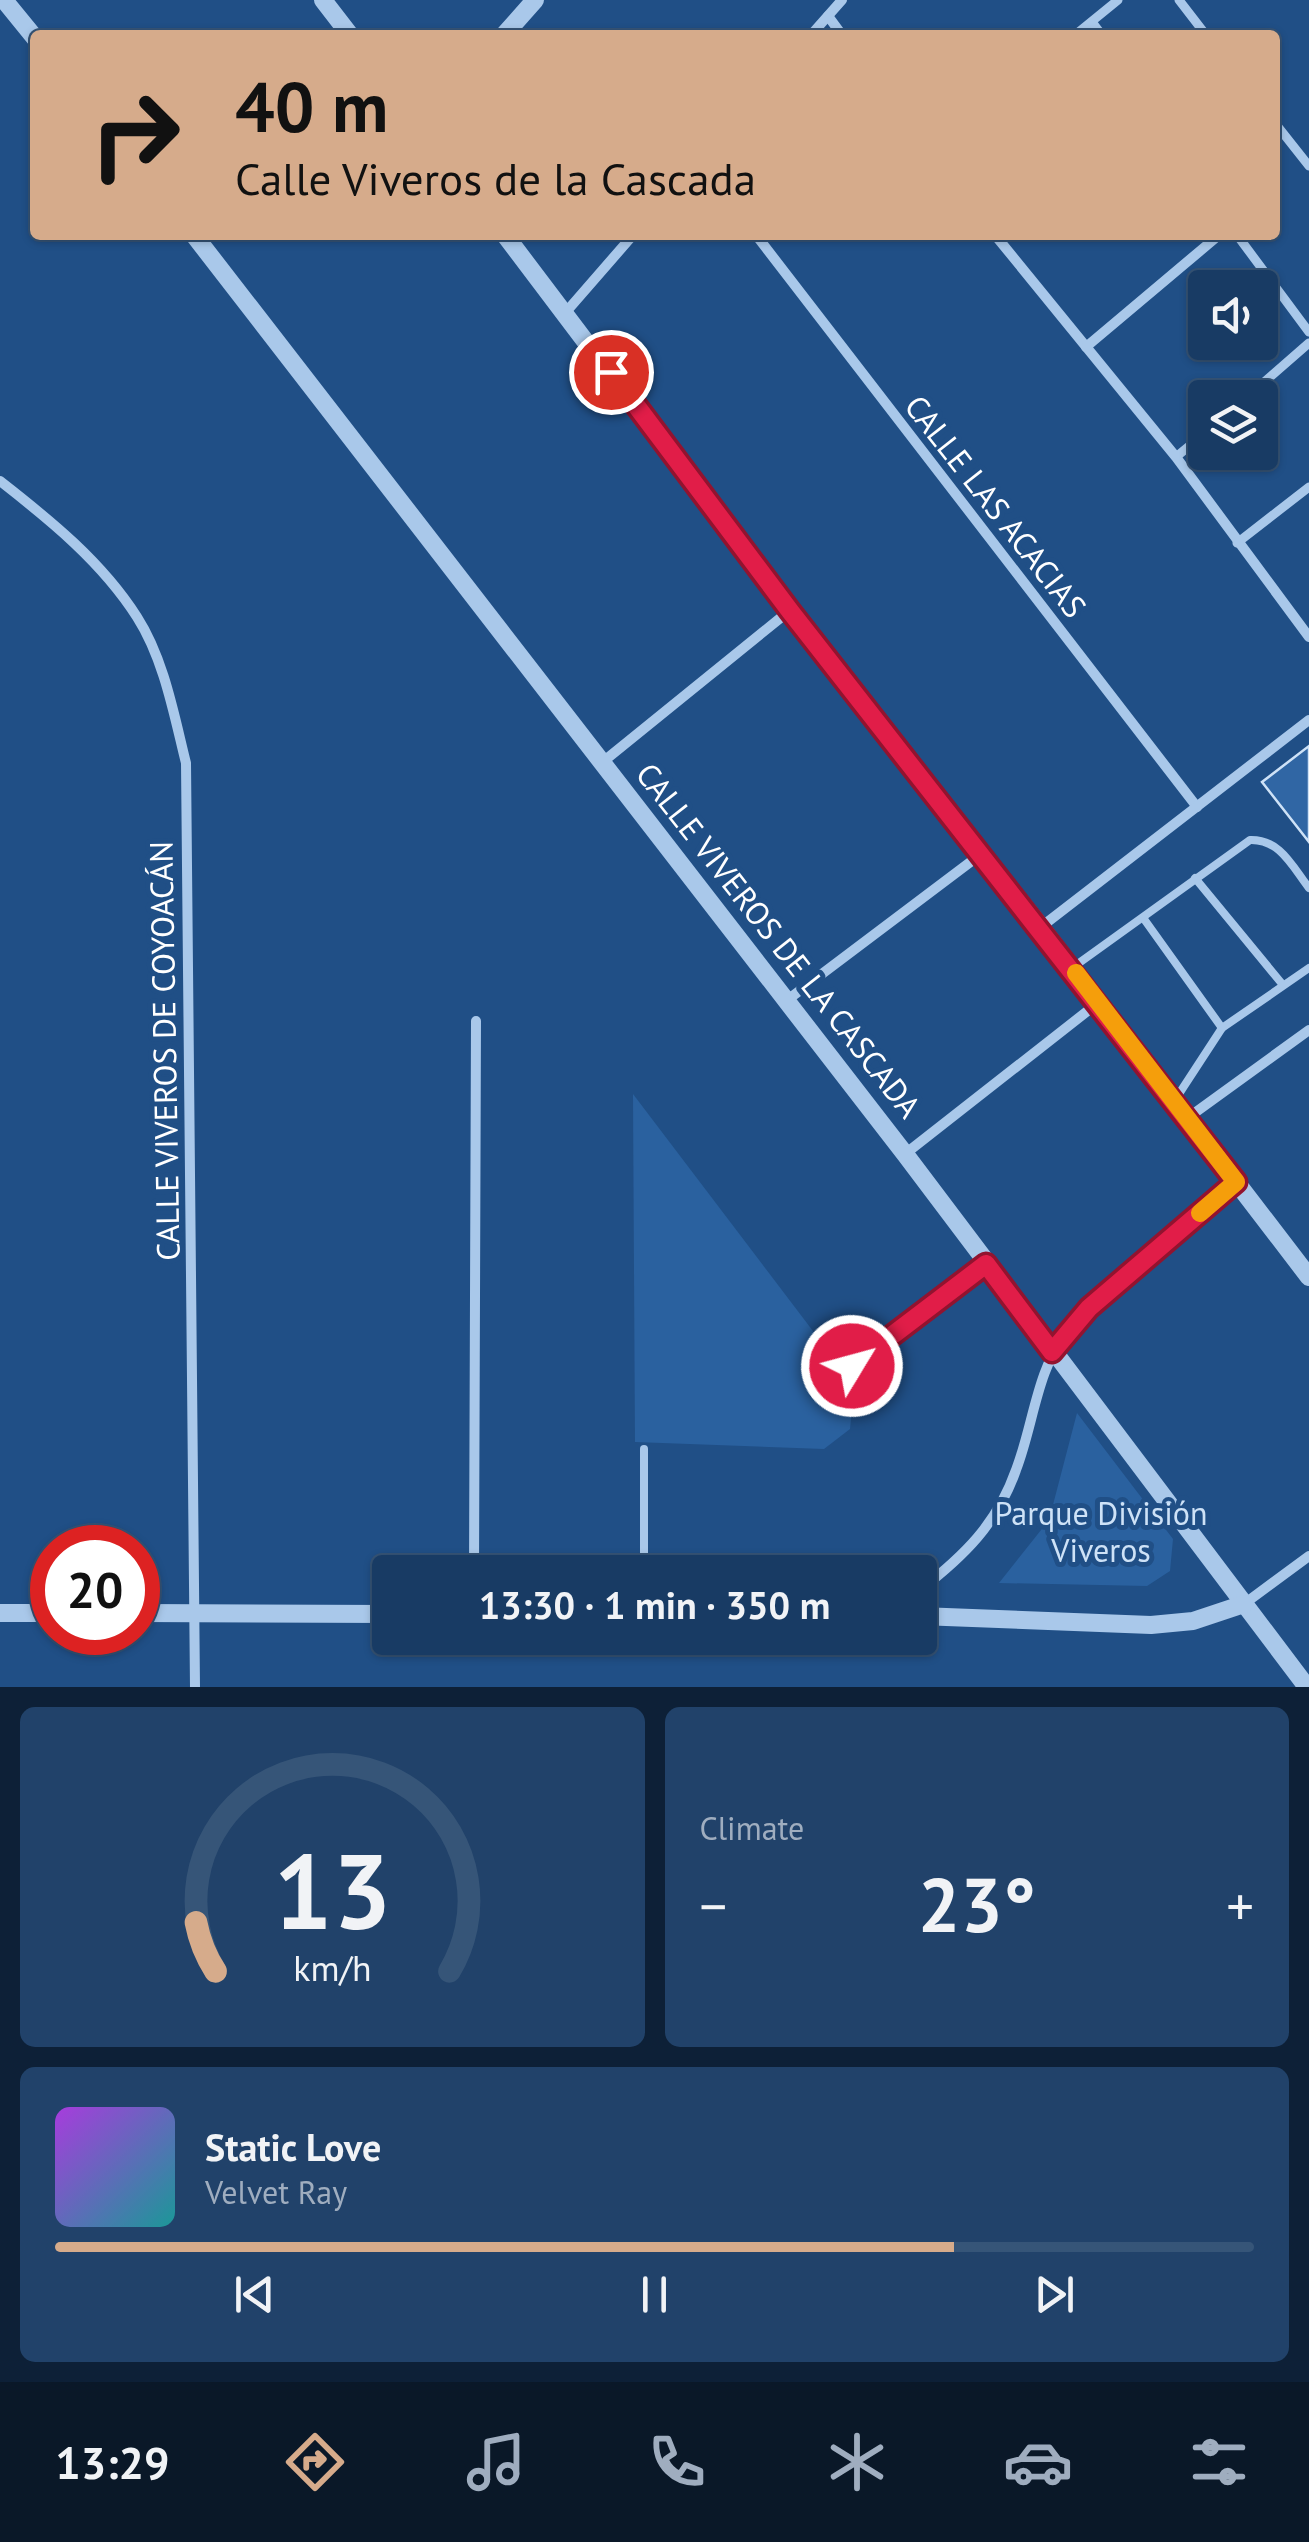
<!DOCTYPE html>
<html lang="en">
<head>
<meta charset="utf-8">
<style>
	body { margin:0; font-family:"PT Sans",sans-serif; background:#21426a; color:#f1f3f6; height:100vh; display:flex; flex-direction:column; font-size:38px; white-space:nowrap }
	* { box-sizing:border-box; margin:0 }
	p { font-size:32px; color:#9fadbf }
	.icon { flex:none; width:55px; height:55px; fill:none; stroke:currentColor; stroke-width:2; stroke-linecap:round; stroke-linejoin:round }
	.map { position:relative; height:1687px; overflow:hidden }
	.sheet { display:flex; flex-direction:column; gap:20px; padding:20px; background:#0d2037; flex:1 }
	.sheet>* { flex:none }
	.top-card { position:absolute; left:30px; top:30px; width:1250px; height:210px; border-radius:10px; box-shadow:0 2px 8px #0004,0 0 0 2px #365578; background:#d6ab8b; color:#111; overflow:hidden }
	.tools { position:absolute; left:1188px; top:270px; display:grid; gap:20px }
	.tools a { display:grid; place-items:center; width:90px; height:90px; border-radius:10px; background:#183b64; box-shadow:0 2px 8px #0004,0 0 0 2px #365578; font-size:50px }
	.speed { position:absolute; left:30px; top:1525px; display:flex; gap:20px; font-size:50px; font-weight:700; text-align:center }
	.speed>* { display:grid; place-content:center; width:130px; height:130px; border-radius:50%; background:#183b64; box-shadow:0 2px 8px #0004,0 0 0 2px #365578; line-height:1 }
	.speed .limit { border:15px solid #d22; background:#fff; color:#111 }
	.pin { position:absolute; display:grid; place-items:center; width:85px; height:85px; color:#fff; margin:-42px; border:5px solid #fff; border-radius:50%; box-shadow:0 2px 10px #0007 }
	.me { position:absolute; width:110px; margin:-55px; rotate:53deg; stroke-linejoin:round; filter:drop-shadow(0 0 8px #0008) }
	.turn { display:flex; align-items:center; gap:35px; height:210px; padding:0 40px; font-size:45px }
	.turn .icon { width:130px; height:130px; stroke-width:2.5 }
	.turn b { display:block; font-size:70px; line-height:85px }
	.big { font-size:75px; font-weight:700; line-height:1.1 }
	.sheet .card { flex:1; display:flex; flex-direction:column; justify-content:center; gap:15px; min-width:0; padding:0 35px; border-radius:15px; background:#21426a }
	.sheet .dial { align-items:center; gap:0 }
	.dial svg { height:260px; overflow:visible; fill:none; stroke:#365578; stroke-width:7; stroke-linecap:round; text-anchor:middle }
	.dial text { fill:#f1f3f6; stroke:none }
	.song { display:flex; align-items:center; gap:30px }
	.cover { width:120px; height:120px; border-radius:15px; background:linear-gradient(135deg,hsl(280 70% 55%),hsl(180 70% 35%)) }
	.played { height:10px; border-radius:5px; background:linear-gradient(90deg,#d6ab8b 75%,#365578 75%) }
	.keys { display:flex; justify-content:space-around; direction:ltr }
	.heat { display:flex; justify-content:space-between; align-items:center; font-size:55px; direction:ltr }
	.sheet .tiles { flex:1; display:grid; gap:20px; grid-template-columns:1fr 1fr }
	.card:last-child { grid-column:span 2 }
	.trip { position:absolute; left:372px; top:1555px; width:565px; height:100px; border-radius:10px; background:#183b64; box-shadow:0 2px 8px #0004,0 0 0 2px #365578; font-weight:700; line-height:100px; text-align:center }
	.tabs { display:flex; height:160px; justify-content:space-around; align-items:center; background:#0a1828; color:#9fadbf }
	.tabs .icon { width:70px; height:70px }
	.tabs .selected { color:#d6ab8b }
	.tabs b { font-size:45px; color:#f1f3f6 }
	.map>svg:first-child { display:block }
	.green { fill:#2a619f }
	.building { fill:#3066a4; stroke:#cee2f7; stroke-width:2.5 }
	.lines { fill:none; stroke-linecap:round; stroke-linejoin:round }
	.service { stroke:#a9c8ea; stroke-width:8 }
	.pedestrian { stroke:#a9c8ea; stroke-width:9 }
	.minor { stroke:#a9c8ea; stroke-width:10 }
	.tertiary { stroke:#a9c8ea; stroke-width:18 }
	.route-casing { stroke:#92132f; stroke-width:25 }
	.route { stroke:#e11d48; stroke-width:18 }
	.slow { stroke:#f59e0b; stroke-width:18 }
	.labels { text-anchor:middle; dominant-baseline:central; stroke-width:10; stroke-linejoin:round; paint-order:stroke }
	.street-label { font-size:32px; fill:#fff; stroke:#204f86 }
	.park-label { font-size:32px; fill:#cee2f7; stroke:#204f86 }
</style>
</head>
<body>
<div class="map">
<svg width="1309" height="1687" viewBox="0 0 1309 1687">
	<rect width="100%" height="100%" fill="#204f86"/>
	<g class="green">
		<path d="M 633,1094 L 838,1364 L 853,1398 L 850,1429 L 824,1449 L 635,1442 Z"/>
		<path d="M 1077,1413 L 1173,1539 L 1170,1571 L 1147,1586 L 999,1583 L 1049,1520 Z"/>
	</g>
	<path class="building" d="M 1309,746 L 1309,842 L 1262,782 Z"/>
	<g class="lines">
		<g class="service">
			<path d="M 1195,878 L 1283,985"/>
			<path d="M 1144,919 L 1222,1028"/>
			<path d="M 1072,968 L 1250,840 C 1280,839 1292,866 1309,888"/>
			<path d="M 1175,1100 L 1222,1028 L 1309,968"/>
			<path d="M 852,1365 L 986,1264"/>
			<path d="M 644,1572 L 644,1449"/>
		</g>
		<g class="pedestrian">
			<path d="M 1179,0 L 1206,35"/>
			<path d="M 1092,22 L 1102,35"/>
			<path d="M 1075,35 L 1118,0"/>
			<path d="M 1275,123 L 1309,166"/>
			<path d="M 1237,235 L 1309,332"/>
			<path d="M 1246,398 L 1309,343"/>
			<path d="M 1176,457 L 1205,433"/>
			<path d="M 1237,543 L 1309,487"/>
		</g>
		<g class="minor">
			<path d="M 828,16 L 842,35"/>
			<path d="M 811,35 L 842,0"/>
			<path d="M 756,235 L 1197,807"/>
			<path d="M 995,235 L 1176,457 L 1309,637"/>
			<path d="M 566,312 L 633,235"/>
			<path d="M 1086,347 L 1219,235"/>
			<path d="M 0,481 C 50,520 102,562 137,617 C 164,659 174,715 186,763 L 195,1687"/>
			<path d="M 604,761 L 789,611"/>
			<path d="M 1041,927 L 1309,720"/>
			<path d="M 786,1001 L 981,854"/>
			<path d="M 1189,1117 L 1309,1030"/>
			<path d="M 905,1154 L 1099,1002"/>
			<path d="M 474,1572 L 476,1021"/>
			<path d="M 920,1590 C 964,1556 997,1524 1016,1470 C 1034,1423 1036,1372 1067,1331 L 1236,1182"/>
			<path d="M 1244,1604 L 1309,1556"/>
		</g>
		<g class="tertiary">
			<path d="M 4,0 L 35,38"/>
			<path d="M 323,0 L 350,35"/>
			<path d="M 504,35 L 535,0"/>
			<path d="M 194,235 L 905,1154 L 1307,1687"/>
			<path d="M 505,235 L 789,611 L 1041,927 L 1309,1277"/>
			<path d="M 0,1613 L 52,1613"/>
			<path d="M 138,1613 L 390,1614"/>
			<path d="M 920,1616 L 1151,1625 L 1193,1621 L 1244,1604"/>
		</g>
	</g>
	<g class="lines">
		<g class="route-casing">
			<path id="route" d="M 611,372 L 790,611 L 1236,1182 L 1089,1308 L 1052,1352 L 986,1264 L 852,1366"/>
		</g>
		<use href="#route" class="route"/>
		<path class="slow" d="M 1076,973 L 1236,1182 L 1200,1213"/>
	</g>
	<g class="labels">
		<g class="street-label">
			<text transform="translate(996 506) rotate(52)">CALLE LAS ACACIAS</text>
			<text transform="translate(779 940) rotate(52)">CALLE VIVEROS DE LA CASCADA</text>
			<text transform="translate(164 1051) rotate(-91)">CALLE VIVEROS DE COYOACÁN</text>
		</g>
		<g class="park-label">
			<text x="1101" y="1513">Parque División<tspan x="1101" dy="37">Viveros</tspan></text>
		</g>
	</g>
</svg>
<div class="tools">
<a><svg class="icon" aria-label="sound" viewBox="0 0 24 24"><path d="M4 9h4l5-4v14l-5-4H4zM17 9q2 3 0 6"/></svg></a>
<a><svg class="icon" aria-label="layers" viewBox="0 0 24 24"><path d="M12 4l9 5-9 5-9-5zM3 14l9 5 9-5"/></svg></a>
</div>
<div class="speed"><div class="limit">20</div></div>
<div class="pin" style="left:611px;top:372px;background:#d93025"><svg class="icon" aria-label="arrive" viewBox="0 0 24 24"><path d="M6 21V4h12l-3 4 3 4H6"/></svg></div>
<svg class="me" style="left:852px;top:1366px" viewBox="-20 -20 40 40"><circle r="17" fill="#e11d48" stroke="#fff" stroke-width="3"/><path d="M0-11L8 9 0 5-8 9z" fill="#fff"/></svg>
<div class="trip">13:30 · 1 min · 350 m</div>
<div class="top-card">
<div class="turn"><svg class="icon" aria-label="right" viewBox="0 0 24 24"><path d="M7 20v-9h11M14 6l5 5-5 5"/></svg><div><b>40 m</b>Calle Viveros de la Cascada</div></div>
</div>
</div>
<section class="sheet">
<div class="tiles">
<div class="card dial"><svg viewBox="0 0 100 80">
<path d="M14 69A42 42 0 1 1 86 69"/>
<path d="M14 69A42 42 0 0 1 8 54" stroke="#d6ab8b"/>
<text x="50" y="56" font-size="32" font-weight="700">13</text>
<text x="50" y="72" font-size="11">km/h</text>
</svg></div>
<div class="card"><p>Climate</p>
<div class="heat"><a>−</a><b class="big">23°</b><a>+</a></div>
</div>
<div class="card">
<div class="song"><i class="cover"></i><div><b>Static Love</b><p>Velvet Ray</p></div></div>
<div class="played"></div>
<div class="keys"><svg class="icon" aria-label="previous" viewBox="0 0 24 24"><path d="M18 5L8 12l10 7zM5 5v14"/></svg><svg class="icon" aria-label="pause" viewBox="0 0 24 24"><path d="M8 5v14M16 5v14"/></svg><svg class="icon" aria-label="next" viewBox="0 0 24 24"><path d="M6 5l10 7-10 7zM19 5v14"/></svg></div>
</div>
</div>
</section>
<nav class="tabs">
<b>13:29</b>
<svg class="icon selected" aria-label="directions" viewBox="0 0 24 24"><path d="M12 3l9 9-9 9-9-9zM9 14v-3h6M13 9l2 2-2 2"/></svg>
<svg class="icon" aria-label="music" viewBox="0 0 24 24"><path d="M9 18V5l10-2v13"/><circle cx="6" cy="18" r="3"/><circle cx="16" cy="16" r="3"/></svg>
<svg class="icon" aria-label="phone" viewBox="0 0 24 24"><path d="M5 4h4l2 5-3 2q2 4 5 5l2-3 5 2v4C11 20 4 13 5 4z"/></svg>
<svg class="icon" aria-label="climate" viewBox="0 0 24 24"><path d="M12 3v18M4 7l16 10M4 17L20 7"/></svg>
<svg class="icon" aria-label="car" viewBox="0 0 24 24"><path d="M5 17H2v-5l4-1 3-4h7l3 4 3 1v5h-3M9 17h6M6 11h13"/><circle cx="7" cy="17" r="2"/><circle cx="17" cy="17" r="2"/></svg>
<svg class="icon" aria-label="filters" viewBox="0 0 24 24"><path d="M4 7h16M4 17h16"/><circle cx="9" cy="7" r="2"/><circle cx="15" cy="17" r="2"/></svg>
</nav>
</body>
</html>
